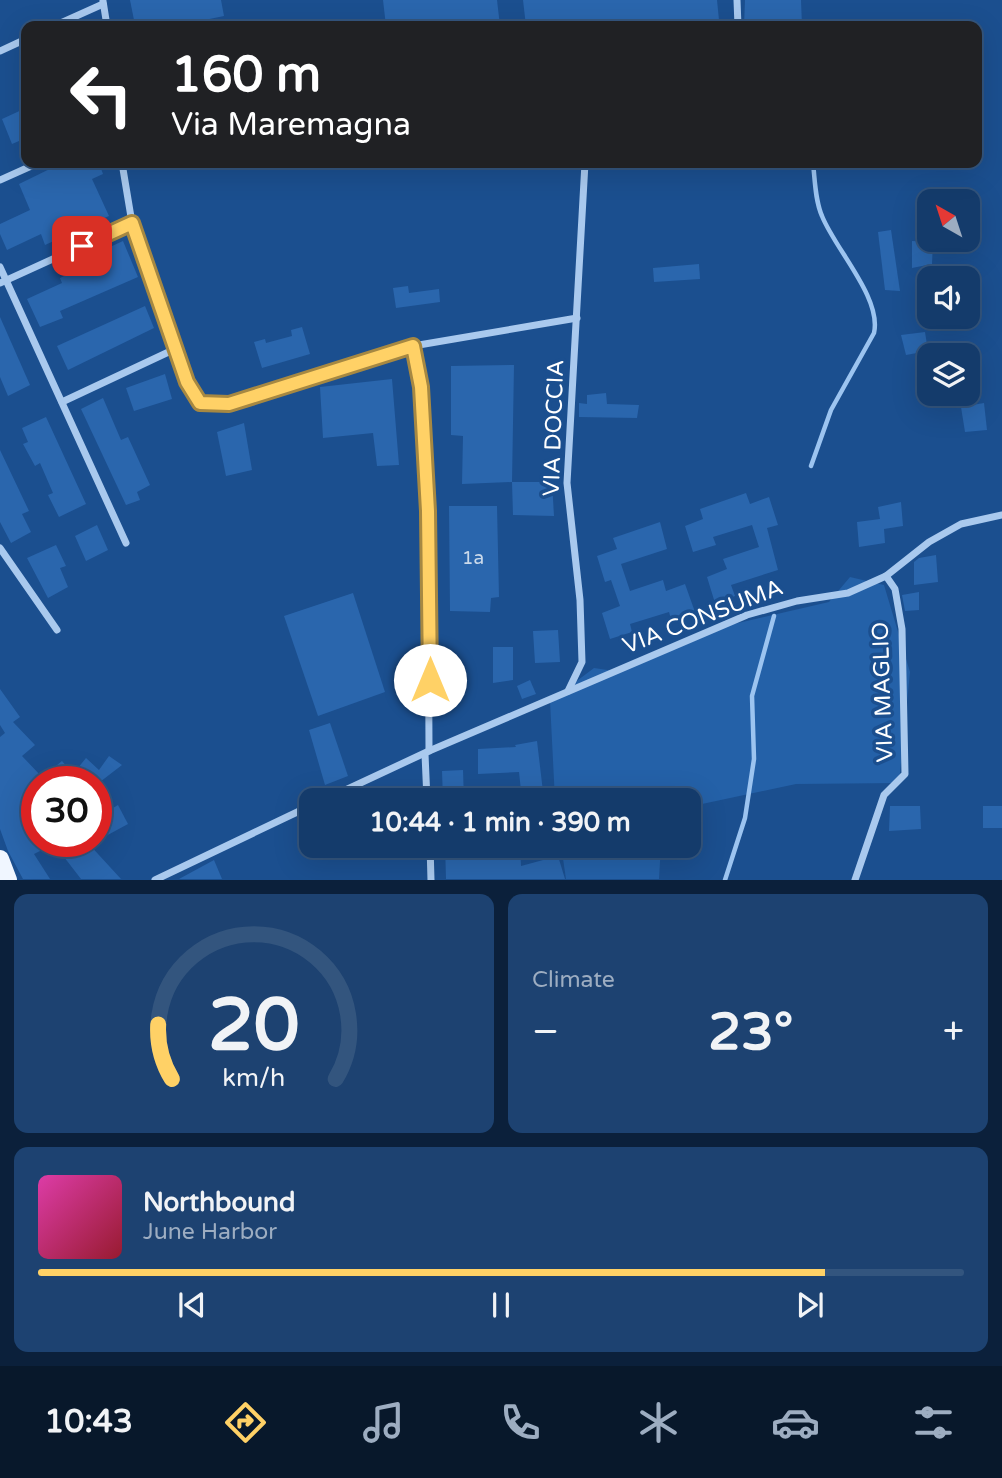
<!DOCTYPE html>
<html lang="en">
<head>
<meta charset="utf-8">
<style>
	body { margin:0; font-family:"Varela Round",sans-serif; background:#1d4271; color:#f1f3f6; height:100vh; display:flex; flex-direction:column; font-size:26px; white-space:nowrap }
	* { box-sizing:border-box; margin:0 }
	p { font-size:23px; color:#9dadc1 }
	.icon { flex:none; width:38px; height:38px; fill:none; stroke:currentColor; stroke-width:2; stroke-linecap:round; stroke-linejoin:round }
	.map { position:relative; height:880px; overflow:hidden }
	.sheet { display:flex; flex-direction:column; gap:14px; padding:14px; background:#0b203b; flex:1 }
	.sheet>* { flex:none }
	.guide { position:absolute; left:21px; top:21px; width:961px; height:147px; border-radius:14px; box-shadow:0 7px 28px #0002,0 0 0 2px #33557e; background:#202124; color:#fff; overflow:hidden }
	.needle { width:46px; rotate:321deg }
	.buttons { position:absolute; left:917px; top:189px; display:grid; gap:14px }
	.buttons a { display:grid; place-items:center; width:63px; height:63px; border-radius:14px; background:#143b6b; box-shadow:0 7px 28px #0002,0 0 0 2px #33557e; font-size:35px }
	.speed { position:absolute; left:21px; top:766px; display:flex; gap:14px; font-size:35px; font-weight:700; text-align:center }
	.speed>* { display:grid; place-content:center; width:91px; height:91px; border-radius:50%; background:#143b6b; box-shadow:0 7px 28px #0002,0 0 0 2px #33557e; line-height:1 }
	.speed .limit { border:10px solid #d22; background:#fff; color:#111 }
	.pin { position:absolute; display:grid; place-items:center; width:60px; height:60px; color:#fff; margin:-30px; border-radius:14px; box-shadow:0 4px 10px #0006 }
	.me { position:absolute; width:77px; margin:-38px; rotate:0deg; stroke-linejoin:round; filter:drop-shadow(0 0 5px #0008) }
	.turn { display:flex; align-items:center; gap:24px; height:147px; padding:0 35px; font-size:32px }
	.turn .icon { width:91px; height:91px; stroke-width:2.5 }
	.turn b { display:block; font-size:49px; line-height:60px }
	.big { font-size:52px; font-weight:800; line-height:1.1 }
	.sheet .tile { flex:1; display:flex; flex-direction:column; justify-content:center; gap:10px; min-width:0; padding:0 24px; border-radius:14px; background:#1d4271 }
	.sheet .dial { align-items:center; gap:0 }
	.dial svg { height:182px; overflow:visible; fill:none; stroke:#33557e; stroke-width:7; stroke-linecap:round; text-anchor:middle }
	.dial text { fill:#f1f3f6; stroke:none }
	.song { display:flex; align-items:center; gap:21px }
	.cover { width:84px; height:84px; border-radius:10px; background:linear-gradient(135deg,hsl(320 70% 55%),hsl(350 70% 35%)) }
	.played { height:7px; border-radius:4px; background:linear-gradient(90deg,#ffd166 85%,#33557e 85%) }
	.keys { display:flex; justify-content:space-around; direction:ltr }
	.heat { display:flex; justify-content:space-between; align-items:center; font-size:38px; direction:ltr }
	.sheet .tiles { flex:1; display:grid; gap:14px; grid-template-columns:1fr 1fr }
	.tile:last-child { grid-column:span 2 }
	.trip { position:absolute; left:299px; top:788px; width:402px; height:70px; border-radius:14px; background:#143b6b; box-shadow:0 7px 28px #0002,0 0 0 2px #33557e; font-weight:800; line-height:70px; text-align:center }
	.tab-bar { display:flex; height:112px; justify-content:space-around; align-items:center; background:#08182b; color:#9dadc1 }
	.tab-bar .icon { width:49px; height:49px }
	.tab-bar .current { color:#ffd166 }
	.tab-bar b { font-size:32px; color:#f1f3f6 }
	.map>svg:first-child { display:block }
	.green { fill:#2461a8 }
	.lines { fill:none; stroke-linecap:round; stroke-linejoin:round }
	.stream { stroke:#9cc4f0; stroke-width:4.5 }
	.building { fill:#2a66ad }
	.street { stroke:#a9c9ee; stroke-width:7 }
	.primary { stroke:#f0f6ff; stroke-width:18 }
	.route-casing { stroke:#a68842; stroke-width:18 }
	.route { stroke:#ffd166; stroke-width:12 }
	.labels { text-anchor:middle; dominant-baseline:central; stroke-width:7; stroke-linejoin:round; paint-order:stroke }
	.number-label { font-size:19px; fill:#cad9ea }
	.street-label { font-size:23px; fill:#fff; stroke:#1b4f8f }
</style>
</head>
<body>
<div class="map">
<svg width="1002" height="880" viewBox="0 0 1002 880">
	<rect width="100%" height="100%" fill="#1b4f8f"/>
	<g class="green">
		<path d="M 850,577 L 884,585 L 910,672 L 899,783 L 796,784 L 702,804 L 690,811 L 690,800 L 555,800 L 550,701 L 594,668 L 614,671 L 721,627 L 829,602 Z"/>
		<path d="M 561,845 L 661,845 L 659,879 L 566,879 Z"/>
	</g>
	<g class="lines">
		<g class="stream">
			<path d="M 811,466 L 831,410 L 874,333 C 882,298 835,249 822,216 C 815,200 815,180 813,163"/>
			<path d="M 725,880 L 745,818 L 754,759 L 752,696 L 774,616"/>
		</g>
	</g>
	<g class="building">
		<path d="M 130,0 L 221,0 L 224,16 L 180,25 L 134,20 Z"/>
		<path d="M 383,0 L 497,0 L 500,26 L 386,26 Z"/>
		<path d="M 523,0 L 717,0 L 719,20 L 655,26 L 526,26 Z"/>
		<path d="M 745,0 L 801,0 L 802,26 L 744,26 Z"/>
		<path d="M 26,108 L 26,138 L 12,144 L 2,119 Z"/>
		<path d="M 62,163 L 99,163 L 103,174 L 92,179 L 109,216 L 45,245 L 41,234 L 7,250 L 0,234 L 0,224 L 30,210 L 19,184 Z"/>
		<path d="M 891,230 L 900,291 L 885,290 L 878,232 Z"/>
		<path d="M 123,241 L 138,277 L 60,311 L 63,318 L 40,327 L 27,299 L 62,283 L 60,278 L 81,268 L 85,275 L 105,267 L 99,252 Z"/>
		<path d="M 912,241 L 933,242 L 932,264 L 912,268 Z"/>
		<path d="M 699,264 L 700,279 L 654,282 L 653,268 Z"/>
		<path d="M 408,286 L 409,293 L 439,289 L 440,302 L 396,308 L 393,288 Z"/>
		<path d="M 145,306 L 154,328 L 68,370 L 57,346 Z"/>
		<path d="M 0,317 L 30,385 L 8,396 L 0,377 Z"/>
		<path d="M 302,327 L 310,354 L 262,368 L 254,342 L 265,339 L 266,343 L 292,336 L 291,330 Z"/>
		<path d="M 925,332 L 928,351 L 906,355 L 901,335 Z"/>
		<path d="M 514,365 L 512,482 L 462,484 L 463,436 L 451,435 L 451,366 Z"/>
		<path d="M 165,374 L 172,399 L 134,411 L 126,388 Z"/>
		<path d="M 392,379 L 399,465 L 377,466 L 373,433 L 323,438 L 320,387 Z"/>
		<path d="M 606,393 L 607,404 L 639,405 L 637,418 L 579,417 L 579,403 L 587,404 L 587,395 Z"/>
		<path d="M 103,398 L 121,440 L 128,437 L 150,485 L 137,492 L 140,500 L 126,505 L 81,409 Z"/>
		<path d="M 984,403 L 987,430 L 965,432 L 961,407 Z"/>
		<path d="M 46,417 L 86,504 L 59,517 L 48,495 L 53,493 L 40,463 L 35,466 L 23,444 L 28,442 L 22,428 Z"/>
		<path d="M 244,423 L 252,470 L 226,476 L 217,432 Z"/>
		<path d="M 0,450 L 29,511 L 22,514 L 31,532 L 11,543 L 0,522 Z"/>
		<path d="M 512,482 L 552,482 L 554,516 L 513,515 Z"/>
		<path d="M 746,493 L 750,504 L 769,497 L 778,525 L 767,528 L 778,570 L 731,585 L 735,596 L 715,603 L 707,577 L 727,569 L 723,559 L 759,547 L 752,525 L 713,537 L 716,545 L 693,552 L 685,526 L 703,519 L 700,509 Z"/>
		<path d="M 901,502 L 903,526 L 884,529 L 885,543 L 859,547 L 857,522 L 880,519 L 878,507 Z"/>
		<path d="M 449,506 L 497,506 L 499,597 L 491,598 L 490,612 L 450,611 Z"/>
		<path d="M 660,522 L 667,549 L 621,564 L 630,591 L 663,580 L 666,591 L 685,584 L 695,612 L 671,619 L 669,612 L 630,624 L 632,632 L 610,639 L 602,613 L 620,606 L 611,580 L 605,582 L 597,556 L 617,549 L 613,538 Z"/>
		<path d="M 97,525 L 108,550 L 86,561 L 75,536 Z"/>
		<path d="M 56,545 L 66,566 L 60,568 L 68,587 L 48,598 L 27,558 Z"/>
		<path d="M 936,555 L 938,582 L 914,585 L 914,562 L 919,558 Z"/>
		<path d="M 919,592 L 919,610 L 905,611 L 902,595 Z"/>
		<path d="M 353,593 L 385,692 L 318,716 L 284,616 Z"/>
		<path d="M 558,630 L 560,662 L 535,663 L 533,631 Z"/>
		<path d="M 493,647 L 513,647 L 513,680 L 493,683 Z"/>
		<path d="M 530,680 L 536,694 L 522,699 L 517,686 Z"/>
		<path d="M 0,689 L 20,717 L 13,722 L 35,745 L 22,756 L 42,777 L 62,761 L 73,774 L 86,758 L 99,770 L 109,756 L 122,765 L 96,785 L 96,782 L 37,782 L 37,842 L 87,842 L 121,879 L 81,879 L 54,844 L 34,854 L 50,879 L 23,879 L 8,851 L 0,829 L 0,737 L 5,733 L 0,725 Z"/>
		<path d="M 330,723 L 348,776 L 325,785 L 309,730 Z"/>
		<path d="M 537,741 L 544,800 L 522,800 L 519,772 L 478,774 L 478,749 L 516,747 L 515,745 Z"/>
		<path d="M 463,770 L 464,800 L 443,800 L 442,771 Z"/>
		<path d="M 118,805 L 128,824 L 104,837 L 96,824 L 96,818 Z"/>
		<path d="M 890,806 L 920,806 L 921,829 L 889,831 Z"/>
		<rect x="983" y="806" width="19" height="22"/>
		<path d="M 445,845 L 520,845 L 521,866 L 558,856 L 565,879 L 446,879 Z"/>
		<path d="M 214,860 L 222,879 L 179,879 Z"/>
	</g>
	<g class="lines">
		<g class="street">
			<path d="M 737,0 L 738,26"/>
			<path d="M 103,1 L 107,26"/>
			<path d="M 54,26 L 103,4"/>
			<path d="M 0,51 L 26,39"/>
			<path d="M 122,163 L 132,223 L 187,382 L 200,403 L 229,404 L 413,346 L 577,318"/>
			<path d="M 0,180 L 38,163"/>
			<path d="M 0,267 L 126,543"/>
			<path d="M 0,283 L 132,223"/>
			<path d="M 413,346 L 421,387 L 428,511 L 429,751"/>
			<path d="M 62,402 L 175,349"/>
			<path d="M 0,548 L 57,630"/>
			<path d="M 568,691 L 582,662 L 580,600 L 567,483 L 585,163"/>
			<path d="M 425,754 L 427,800"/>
			<path d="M 324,800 L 429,751 L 747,615 L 797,601 L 848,593 L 886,576 L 929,542 L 961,524 L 1002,515"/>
			<path d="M 430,845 L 431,880"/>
			<path d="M 155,880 L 312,805"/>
			<path d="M 855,880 L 884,795 L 905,774 L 902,629 L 895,589 L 886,576"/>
		</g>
		<path class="primary" d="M 0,859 L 8,880"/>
	</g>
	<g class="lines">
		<g class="route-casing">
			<path id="route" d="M 82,246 L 132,223 L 187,382 L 200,403 L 229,404 L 413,346 L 421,387 L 428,511 L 430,680"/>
		</g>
		<use href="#route" class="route"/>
	</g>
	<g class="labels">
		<g class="number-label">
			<text x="473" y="558">1a</text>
		</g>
		<g class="street-label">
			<text transform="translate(554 428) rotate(-88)">VIA DOCCIA</text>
			<text transform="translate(703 617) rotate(-21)">VIA CONSUMA</text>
			<text transform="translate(883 692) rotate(-92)">VIA MAGLIO</text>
		</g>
	</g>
</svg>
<div class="buttons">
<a><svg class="needle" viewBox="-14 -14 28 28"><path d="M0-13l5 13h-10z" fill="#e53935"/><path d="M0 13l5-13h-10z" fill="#9dadc1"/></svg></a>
<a><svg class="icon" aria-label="sound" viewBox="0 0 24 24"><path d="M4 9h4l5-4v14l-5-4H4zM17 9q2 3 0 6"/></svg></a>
<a><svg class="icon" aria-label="layers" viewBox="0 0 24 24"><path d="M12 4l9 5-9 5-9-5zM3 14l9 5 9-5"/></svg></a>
</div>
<div class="speed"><div class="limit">30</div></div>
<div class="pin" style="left:82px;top:246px;background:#d93025"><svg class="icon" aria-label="arrive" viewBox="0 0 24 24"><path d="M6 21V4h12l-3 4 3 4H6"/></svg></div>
<svg class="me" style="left:430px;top:680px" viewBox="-20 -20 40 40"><circle r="19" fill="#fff"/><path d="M0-13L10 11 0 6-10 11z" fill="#ffd166"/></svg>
<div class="trip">10:44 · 1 min · 390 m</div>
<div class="guide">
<div class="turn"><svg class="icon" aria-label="left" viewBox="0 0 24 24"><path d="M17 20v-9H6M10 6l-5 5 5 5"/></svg><div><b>160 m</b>Via Maremagna</div></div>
</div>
</div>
<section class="sheet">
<div class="tiles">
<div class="tile dial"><svg viewBox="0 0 100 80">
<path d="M14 69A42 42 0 1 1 86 69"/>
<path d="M14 69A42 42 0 0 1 8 45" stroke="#ffd166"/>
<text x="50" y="56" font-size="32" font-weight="700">20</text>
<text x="50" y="72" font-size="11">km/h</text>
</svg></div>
<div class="tile"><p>Climate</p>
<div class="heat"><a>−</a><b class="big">23°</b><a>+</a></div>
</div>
<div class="tile">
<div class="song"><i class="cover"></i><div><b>Northbound</b><p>June Harbor</p></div></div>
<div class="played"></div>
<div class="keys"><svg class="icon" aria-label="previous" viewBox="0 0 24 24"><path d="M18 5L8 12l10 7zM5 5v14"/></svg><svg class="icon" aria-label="pause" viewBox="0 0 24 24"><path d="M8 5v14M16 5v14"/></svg><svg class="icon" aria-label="next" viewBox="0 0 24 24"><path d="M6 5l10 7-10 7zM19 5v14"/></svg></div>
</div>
</div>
</section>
<nav class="tab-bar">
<b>10:43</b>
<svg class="icon current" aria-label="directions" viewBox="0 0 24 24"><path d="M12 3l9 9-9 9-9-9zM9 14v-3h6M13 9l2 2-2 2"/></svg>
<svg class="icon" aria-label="music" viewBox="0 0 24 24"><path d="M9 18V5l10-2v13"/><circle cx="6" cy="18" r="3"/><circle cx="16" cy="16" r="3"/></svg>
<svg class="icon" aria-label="phone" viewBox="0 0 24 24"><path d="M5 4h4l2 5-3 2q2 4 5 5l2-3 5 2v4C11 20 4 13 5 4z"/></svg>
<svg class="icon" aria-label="climate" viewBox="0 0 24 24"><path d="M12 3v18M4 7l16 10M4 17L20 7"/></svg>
<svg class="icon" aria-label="car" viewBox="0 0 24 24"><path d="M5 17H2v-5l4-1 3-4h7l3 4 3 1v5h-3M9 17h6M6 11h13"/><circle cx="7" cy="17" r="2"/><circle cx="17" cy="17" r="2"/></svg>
<svg class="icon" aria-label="filters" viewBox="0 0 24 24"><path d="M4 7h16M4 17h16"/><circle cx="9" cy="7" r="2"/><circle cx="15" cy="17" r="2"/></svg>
</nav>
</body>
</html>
